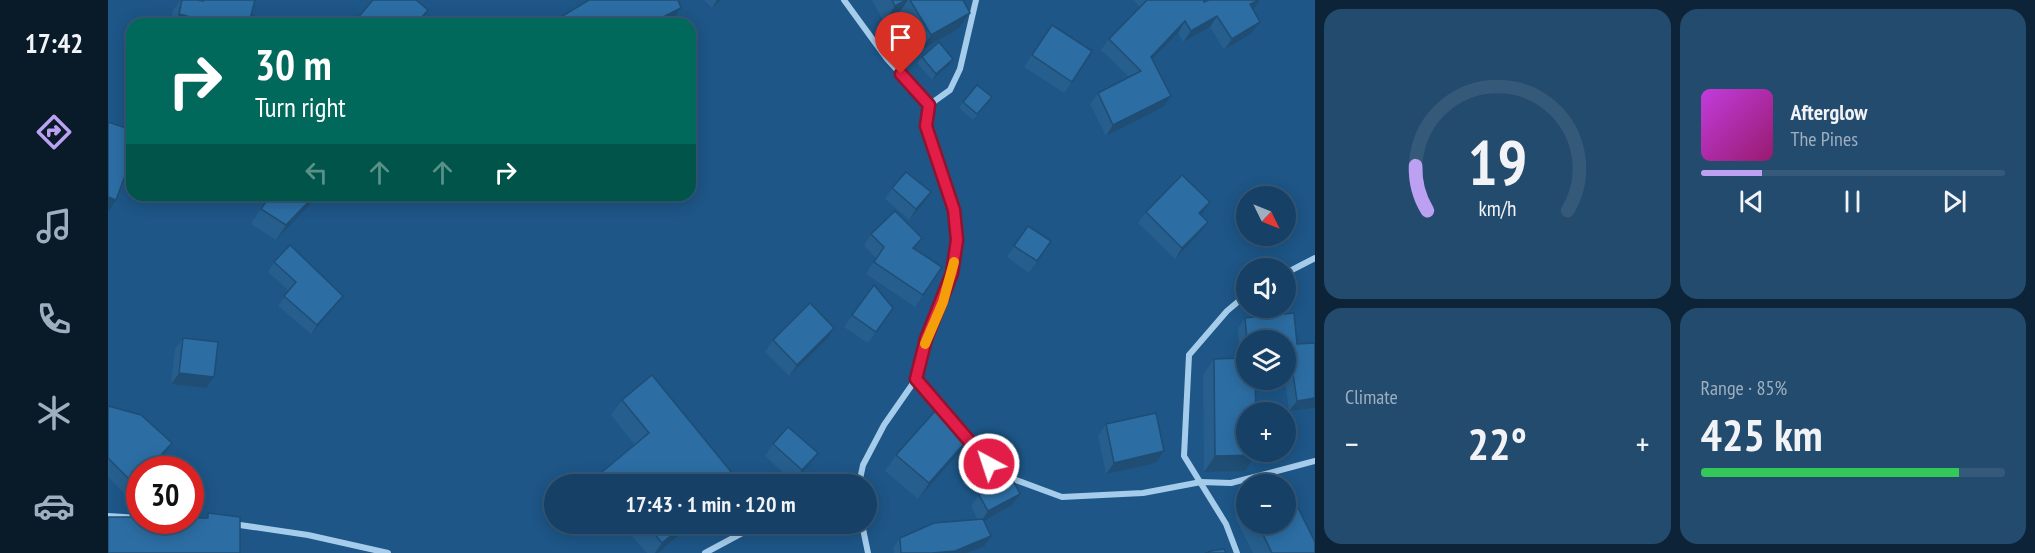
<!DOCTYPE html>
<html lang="en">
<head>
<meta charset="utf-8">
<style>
	body { margin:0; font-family:"PT Sans Narrow",sans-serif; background:#234b6e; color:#f1f3f6; height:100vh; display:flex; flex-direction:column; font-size:22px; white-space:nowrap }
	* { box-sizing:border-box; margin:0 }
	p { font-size:20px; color:#9eafbf }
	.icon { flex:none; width:33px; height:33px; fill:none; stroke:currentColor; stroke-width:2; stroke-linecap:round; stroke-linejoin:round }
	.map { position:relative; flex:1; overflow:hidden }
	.details { display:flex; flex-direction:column; gap:9px; padding:9px; background:#0c2338; width:720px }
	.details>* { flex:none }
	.hud { position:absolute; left:18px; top:18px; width:570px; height:183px; border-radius:18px; box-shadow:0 3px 15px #0003,0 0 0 2px #355979; background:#00695c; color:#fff; overflow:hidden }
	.needle { width:39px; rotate:133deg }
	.controls { position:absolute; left:1128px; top:186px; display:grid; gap:12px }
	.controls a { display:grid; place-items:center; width:60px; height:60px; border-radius:50%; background:#164065; box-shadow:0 3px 15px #0003,0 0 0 2px #355979; font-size:30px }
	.speed { position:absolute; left:18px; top:456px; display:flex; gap:12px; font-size:30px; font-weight:700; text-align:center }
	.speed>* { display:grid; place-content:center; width:78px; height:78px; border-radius:50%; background:#164065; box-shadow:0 3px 15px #0003,0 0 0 2px #355979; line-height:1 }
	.speed .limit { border:9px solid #d22; background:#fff; color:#111 }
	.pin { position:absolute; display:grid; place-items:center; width:51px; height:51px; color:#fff; margin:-62px -26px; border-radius:50% 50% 50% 0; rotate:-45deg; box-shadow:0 0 6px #0007 }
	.pin .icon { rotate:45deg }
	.me { position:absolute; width:66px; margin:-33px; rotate:320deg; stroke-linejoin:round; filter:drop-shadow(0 0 4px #0008) }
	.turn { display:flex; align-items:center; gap:21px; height:126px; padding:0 30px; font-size:27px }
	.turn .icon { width:78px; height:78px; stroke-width:2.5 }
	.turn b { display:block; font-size:42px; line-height:51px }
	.lanes { display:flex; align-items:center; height:57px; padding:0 30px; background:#0003; justify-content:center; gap:30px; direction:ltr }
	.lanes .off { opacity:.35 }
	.big { font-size:45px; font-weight:700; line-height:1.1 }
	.details .card { flex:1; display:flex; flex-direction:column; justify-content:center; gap:9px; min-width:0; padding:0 21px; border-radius:18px; background:#234b6e }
	.details .dial { align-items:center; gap:0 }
	.dial svg { height:156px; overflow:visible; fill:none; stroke:#355979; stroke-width:7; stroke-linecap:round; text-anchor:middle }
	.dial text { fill:#f1f3f6; stroke:none }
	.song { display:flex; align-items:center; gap:18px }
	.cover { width:72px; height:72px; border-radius:9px; background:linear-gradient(135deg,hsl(290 70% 55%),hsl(320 70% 35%)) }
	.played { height:6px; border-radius:3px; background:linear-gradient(90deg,#bca0f2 20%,#355979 20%) }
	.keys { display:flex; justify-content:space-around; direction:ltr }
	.heat { display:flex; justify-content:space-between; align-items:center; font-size:33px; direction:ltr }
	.charge { height:9px; border-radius:4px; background:linear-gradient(90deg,#34c759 85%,#355979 0) }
	.details .tiles { flex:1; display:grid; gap:9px; grid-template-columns:repeat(2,1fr) }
	.trip { position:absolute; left:436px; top:474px; width:333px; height:60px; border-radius:30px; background:#164065; box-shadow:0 3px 15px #0003,0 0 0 2px #355979; font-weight:700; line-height:60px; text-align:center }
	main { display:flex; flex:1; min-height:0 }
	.tab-bar { display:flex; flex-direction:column; width:108px; justify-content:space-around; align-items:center; background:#091a28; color:#9eafbf }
	.tab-bar .icon { width:42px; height:42px }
	.tab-bar .on { color:#bca0f2 }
	.tab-bar b { font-size:27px; color:#f1f3f6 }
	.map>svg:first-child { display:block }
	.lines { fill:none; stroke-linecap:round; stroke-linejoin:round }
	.minor { stroke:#a5cceb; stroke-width:6 }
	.wall { fill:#265f8d }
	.shaded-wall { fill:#1f4d73 }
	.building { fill:#2c6ea4; stroke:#1f4d73; stroke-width:1.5 }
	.route-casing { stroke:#92132f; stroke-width:15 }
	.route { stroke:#e11d48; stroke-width:10 }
	.slow { stroke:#f59e0b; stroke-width:10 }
</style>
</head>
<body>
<main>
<nav class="tab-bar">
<b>17:42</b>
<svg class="icon on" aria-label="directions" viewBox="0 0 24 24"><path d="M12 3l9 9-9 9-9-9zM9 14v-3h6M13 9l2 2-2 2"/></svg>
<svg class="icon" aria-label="music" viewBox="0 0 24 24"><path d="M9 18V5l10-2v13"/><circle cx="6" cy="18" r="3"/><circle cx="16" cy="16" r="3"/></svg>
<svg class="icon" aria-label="phone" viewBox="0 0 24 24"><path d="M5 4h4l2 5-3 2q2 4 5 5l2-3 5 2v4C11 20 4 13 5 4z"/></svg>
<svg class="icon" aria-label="climate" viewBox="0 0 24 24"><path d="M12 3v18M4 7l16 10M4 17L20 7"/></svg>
<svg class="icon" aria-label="car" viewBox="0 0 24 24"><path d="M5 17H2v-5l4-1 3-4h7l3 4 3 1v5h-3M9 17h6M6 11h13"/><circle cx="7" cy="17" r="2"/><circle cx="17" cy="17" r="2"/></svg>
</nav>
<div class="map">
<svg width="1207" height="553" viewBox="0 0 1207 553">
	<rect width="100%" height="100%" fill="#1d5687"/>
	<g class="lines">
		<g class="minor">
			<path d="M 736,0 L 779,59 L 821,105 L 818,126 L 846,210 L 849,240 L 844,273 L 818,339 L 808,379 L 776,425 L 755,465 L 751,484"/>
			<path d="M 821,105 L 842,90 L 852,69 L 868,0"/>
			<path d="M 1178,273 L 1207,258"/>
			<path d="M 808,379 L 889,473 L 954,497 L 1035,493 L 1093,482 L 1123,483 L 1207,461"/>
			<path d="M 0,516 L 32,518"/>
			<path d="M 125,524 L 200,535 L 280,553"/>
			<path d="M 754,524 L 760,553"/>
			<path d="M 597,553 L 651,524"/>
			<path d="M 1129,553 L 1118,524 L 1076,456 L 1081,355 L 1119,311 L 1138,295"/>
		</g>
	</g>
	<g class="wall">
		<path d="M 73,0 L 147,0 L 143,15 L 144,24 L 62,24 L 65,10 Z"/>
		<path d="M 596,0 L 613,0 L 604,8 Z"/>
		<path d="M 764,0 L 855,0 L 862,13 L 851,28 L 812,51 L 790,14 L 776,22 Z"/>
		<path d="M 1025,0 L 1095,0 L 1096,2 L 1152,0 L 1145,10 L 1152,22 L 1144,33 L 1116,50 L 1102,27 L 1075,42 L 1070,33 L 1044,59 L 1055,107 L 998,136 L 982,104 L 990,93 L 1021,77 L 993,50 L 1001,39 L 1032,7 Z"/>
		<path d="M 248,20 L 310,24 L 245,24 Z"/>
		<path d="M 944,25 L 964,82 L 956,93 L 916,67 Z"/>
		<path d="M 814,57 L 841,65 L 824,80 L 809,63 Z"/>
		<path d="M 884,97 L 865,120 L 851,108 L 855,102 Z"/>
		<path d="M 784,188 L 823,192 L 815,204 L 801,220 L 777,199 Z"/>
		<path d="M 157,195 L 211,195 L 168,240 L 143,224 L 160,198 Z"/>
		<path d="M 1038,212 L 1093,215 L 1100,222 L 1092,233 L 1067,259 L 1030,223 Z"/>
		<path d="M 920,226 L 943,241 L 921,273 L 899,257 Z"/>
		<path d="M 763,234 L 807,249 L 834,267 L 807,307 L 758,274 L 768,258 L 756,246 Z"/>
		<path d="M 166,262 L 235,296 L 228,305 L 203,334 L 170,306 L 181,291 L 160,272 Z"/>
		<path d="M 766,285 L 785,308 L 760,343 L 736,327 Z"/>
		<path d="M 1137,318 L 1189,344 L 1207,408 L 1181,411 L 1177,380 L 1178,340 L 1138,340 L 1138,380 L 1148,455 L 1137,471 L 1096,472 L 1095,375 L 1106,359 L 1132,358 L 1130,328 Z"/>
		<path d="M 75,338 L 106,377 L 98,388 L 63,384 L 67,349 Z"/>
		<path d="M 719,339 L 681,376 L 657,352 L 665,340 Z"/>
		<path d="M 514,400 L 633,484 L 486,484 L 494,472 L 527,445 L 503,415 Z"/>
		<path d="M 0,406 L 64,443 L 57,454 L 32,470 L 32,481 L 18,495 L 0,477 Z"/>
		<path d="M 998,424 L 1056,451 L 1048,463 L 998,474 L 990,436 Z"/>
		<path d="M 862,437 L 851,453 L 810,499 L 777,471 L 788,455 Z"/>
		<path d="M 665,444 L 710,453 L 702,464 L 686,482 L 657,456 Z"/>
		<path d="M 871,495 L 904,505 L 876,520 L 876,546 L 859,553 L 786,553 L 785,548 L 792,538 L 870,520 L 863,506 Z"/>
		<path d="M 1138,501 L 1138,524 L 1178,524 L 1207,553 L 1145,553 L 1127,517 Z"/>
		<path d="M 513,524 L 584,524 L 550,553 L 539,553 Z"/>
		<path d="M 590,524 L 611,524 L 598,533 Z"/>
	</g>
	<g class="shaded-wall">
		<path d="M 609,0 L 613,0 L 604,8 Z"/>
		<path d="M 798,0 L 800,0 L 790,14 L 776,22 L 787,6 Z"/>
		<path d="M 1152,0 L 1145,10 L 1142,4 Z"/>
		<path d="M 573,8 L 562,23 L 541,24 Z"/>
		<path d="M 862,13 L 851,28 L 812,51 L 823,35 Z"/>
		<path d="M 71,14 L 110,24 L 64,24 Z"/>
		<path d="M 1109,16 L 1102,27 L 1075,42 L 1083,31 Z"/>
		<path d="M 1077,21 L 1070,33 L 1035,68 L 1043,57 Z"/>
		<path d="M 1152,22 L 1144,33 L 1116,50 L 1124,39 Z"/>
		<path d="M 845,59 L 841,65 L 824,80 L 828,74 Z"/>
		<path d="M 1063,96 L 1055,107 L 998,136 L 1005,125 Z"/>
		<path d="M 22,162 L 24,163 L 24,182 L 12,177 Z"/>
		<path d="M 823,192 L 815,204 L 801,220 L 808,209 Z"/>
		<path d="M 207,195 L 211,195 L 168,240 L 178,225 Z"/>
		<path d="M 0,197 L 8,200 L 0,212 Z"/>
		<path d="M 1102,202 L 1094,214 L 1083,224 L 1091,213 Z"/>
		<path d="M 1100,222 L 1092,233 L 1067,259 L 1074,248 Z"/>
		<path d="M 235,296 L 228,305 L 203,334 L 209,325 Z"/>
		<path d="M 726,328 L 719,339 L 681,376 L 689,365 Z"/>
		<path d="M 1182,353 L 1178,360 L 1178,354 Z"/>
		<path d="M 71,373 L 106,377 L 98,388 L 63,384 Z"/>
		<path d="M 1207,398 L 1207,408 L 1181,411 L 1189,401 Z"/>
		<path d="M 862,437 L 851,453 L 810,499 L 821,483 Z"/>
		<path d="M 64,443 L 57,454 L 42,470 L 39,470 Z"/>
		<path d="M 1056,451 L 1048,463 L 998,474 L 1006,463 Z"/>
		<path d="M 710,453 L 702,464 L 686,482 L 694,470 Z"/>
		<path d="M 1148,455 L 1137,471 L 1096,472 L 1107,456 Z"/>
		<path d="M 32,478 L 32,481 L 18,495 L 26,484 Z"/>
		<path d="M 912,494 L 904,505 L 872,523 L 880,511 Z"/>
		<path d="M 577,524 L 584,524 L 550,553 L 547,553 L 554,543 Z"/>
		<path d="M 605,524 L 611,524 L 598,533 Z"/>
		<path d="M 883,536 L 876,546 L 859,553 L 824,553 Z"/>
	</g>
	<g class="building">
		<path d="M 74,0 L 90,0 L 95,1 L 95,0 L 147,0 L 143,15 L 146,16 L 144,24 L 110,24 L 71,14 Z"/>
		<path d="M 265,0 L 308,0 L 320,10 L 308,24 L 252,24 L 248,20 Z"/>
		<path d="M 481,0 L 570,0 L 573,8 L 541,24 L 441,24 Z"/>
		<path d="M 784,0 L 798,0 L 787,6 Z"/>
		<path d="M 802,0 L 855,0 L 862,13 L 823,35 Z"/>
		<path d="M 1039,0 L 1095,0 L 1096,2 L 1101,0 L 1151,0 L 1142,4 L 1152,22 L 1124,39 L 1109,16 L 1083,31 L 1077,21 L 1043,57 L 1063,96 L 1005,125 L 990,93 L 1033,71 L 1001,39 Z"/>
		<path d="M 944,25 L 984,51 L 964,82 L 924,55 Z"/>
		<path d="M 831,42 L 845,59 L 828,74 L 814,57 Z"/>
		<path d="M 869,85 L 884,97 L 869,114 L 855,102 Z"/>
		<path d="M 0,122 L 24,130 L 24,163 L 22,162 L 8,200 L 0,197 Z"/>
		<path d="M 798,172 L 823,192 L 808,209 L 784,188 Z"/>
		<path d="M 1074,175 L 1102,202 L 1091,213 L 1100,222 L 1074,248 L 1038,212 Z"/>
		<path d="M 163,195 L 207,195 L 178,225 L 153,209 Z"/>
		<path d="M 787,211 L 814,238 L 805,248 L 834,267 L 815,295 L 766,262 L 776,247 L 763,234 Z"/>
		<path d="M 920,226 L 943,241 L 929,261 L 906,246 Z"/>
		<path d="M 182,245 L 235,296 L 209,325 L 176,296 L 188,282 L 166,262 Z"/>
		<path d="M 766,285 L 785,308 L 768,332 L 744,315 Z"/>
		<path d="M 702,303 L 726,328 L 689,365 L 665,340 Z"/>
		<path d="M 1186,313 L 1189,344 L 1207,343 L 1207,398 L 1189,401 L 1182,353 L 1178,354 L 1178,340 L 1139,340 L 1137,318 Z"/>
		<path d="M 75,338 L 110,342 L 106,377 L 71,373 Z"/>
		<path d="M 1138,358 L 1138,380 L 1147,380 L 1148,412 L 1138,412 L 1138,452 L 1148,452 L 1148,455 L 1107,456 L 1106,359 Z"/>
		<path d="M 544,375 L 633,484 L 505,484 L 494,472 L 541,433 L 514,400 Z"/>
		<path d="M 0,406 L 33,415 L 64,443 L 39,470 L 32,470 L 32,478 L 26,484 L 0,458 Z"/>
		<path d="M 829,409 L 862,437 L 821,483 L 788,455 Z"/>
		<path d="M 1048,413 L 1056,451 L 1006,463 L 998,424 Z"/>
		<path d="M 680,427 L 710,453 L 694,470 L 665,444 Z"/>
		<path d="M 904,478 L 912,494 L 880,511 L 871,495 Z"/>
		<path d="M 1177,482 L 1207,542 L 1207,553 L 1164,553 L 1150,524 L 1178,524 L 1178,484 L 1172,484 Z"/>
		<path d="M 100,513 L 132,517 L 132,553 L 0,553 L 0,517 L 32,517 L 32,520 L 82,520 L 82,518 L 100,518 Z"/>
		<path d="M 875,519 L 883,536 L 847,551 L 824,553 L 793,553 L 792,538 L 826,523 Z"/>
		<path d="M 538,524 L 577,524 L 554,543 Z"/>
		<path d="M 1116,549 L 1118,553 L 1097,553 L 1103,551 Z"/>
	</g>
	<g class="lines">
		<g class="route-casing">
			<path id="route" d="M 793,74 L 821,105 L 818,126 L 846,210 L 849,240 L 844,273 L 818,339 L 808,379 L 881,464"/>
		</g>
		<use href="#route" class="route"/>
		<path class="slow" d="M 817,344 L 835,302 L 846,262"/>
	</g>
</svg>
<div class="controls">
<a><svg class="needle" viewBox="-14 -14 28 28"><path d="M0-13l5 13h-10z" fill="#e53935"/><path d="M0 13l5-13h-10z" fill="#9eafbf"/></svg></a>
<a><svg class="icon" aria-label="sound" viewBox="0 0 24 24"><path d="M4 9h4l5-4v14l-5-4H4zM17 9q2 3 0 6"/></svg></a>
<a><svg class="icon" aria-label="layers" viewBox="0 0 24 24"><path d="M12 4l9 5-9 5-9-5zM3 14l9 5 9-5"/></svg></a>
<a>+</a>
<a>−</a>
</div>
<div class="speed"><div class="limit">30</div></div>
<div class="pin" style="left:793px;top:74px;background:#d93025"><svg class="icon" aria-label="arrive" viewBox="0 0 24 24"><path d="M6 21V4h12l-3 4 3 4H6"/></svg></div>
<svg class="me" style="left:881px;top:464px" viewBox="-20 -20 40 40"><circle r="17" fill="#e11d48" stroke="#fff" stroke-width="3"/><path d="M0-11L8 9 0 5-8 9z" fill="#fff"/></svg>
<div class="trip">17:43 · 1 min · 120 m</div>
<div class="hud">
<div class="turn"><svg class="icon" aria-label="right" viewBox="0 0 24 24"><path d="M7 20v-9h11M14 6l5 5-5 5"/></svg><div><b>30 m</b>Turn right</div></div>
<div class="lanes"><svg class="icon off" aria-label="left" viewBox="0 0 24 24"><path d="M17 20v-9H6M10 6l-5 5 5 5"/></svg><svg class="icon off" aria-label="ahead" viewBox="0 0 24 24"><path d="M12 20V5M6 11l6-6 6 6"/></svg><svg class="icon off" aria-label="ahead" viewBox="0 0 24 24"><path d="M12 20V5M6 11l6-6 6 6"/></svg><svg class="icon" aria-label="right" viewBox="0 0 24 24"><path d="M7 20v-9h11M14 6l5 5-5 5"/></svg></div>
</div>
</div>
<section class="details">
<div class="tiles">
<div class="card dial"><svg viewBox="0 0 100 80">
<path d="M14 69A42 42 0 1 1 86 69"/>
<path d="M14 69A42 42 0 0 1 8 46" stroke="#bca0f2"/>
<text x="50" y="56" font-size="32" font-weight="700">19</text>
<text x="50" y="72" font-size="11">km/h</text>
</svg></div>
<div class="card">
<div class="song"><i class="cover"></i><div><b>Afterglow</b><p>The Pines</p></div></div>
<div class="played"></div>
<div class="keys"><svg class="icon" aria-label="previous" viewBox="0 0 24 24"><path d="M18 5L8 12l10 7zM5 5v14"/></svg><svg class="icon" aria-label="pause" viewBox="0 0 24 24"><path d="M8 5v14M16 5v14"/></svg><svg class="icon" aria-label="next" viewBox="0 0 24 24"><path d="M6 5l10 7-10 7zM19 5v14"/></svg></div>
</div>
<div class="card"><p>Climate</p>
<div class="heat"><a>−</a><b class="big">22°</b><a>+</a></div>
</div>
<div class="card"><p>Range · 85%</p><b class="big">425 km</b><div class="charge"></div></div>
</div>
</section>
</main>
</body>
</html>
